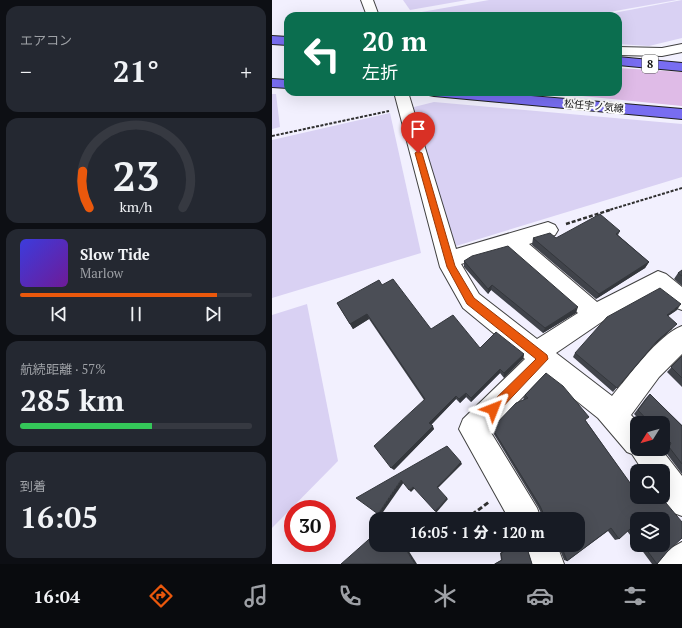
<!DOCTYPE html>
<html lang="ja">
<head>
<meta charset="utf-8">
<style>
	body { margin:0; font-family:"PT Serif","Noto Sans JP",serif; background:#242831; color:#f1f3f6; height:100vh; display:flex; flex-direction:column; font-size:15px; white-space:nowrap }
	* { box-sizing:border-box; margin:0 }
	p { font-size:13px; color:#9ea1a6 }
	.icon { flex:none; width:22px; height:22px; fill:none; stroke:currentColor; stroke-width:2; stroke-linecap:round; stroke-linejoin:round }
	.map { position:relative; flex:1; overflow:hidden }
	.details { display:flex; flex-direction:column; gap:6px; padding:6px; background:#0d0f14; width:272px }
	.details>* { flex:none }
	.hud { position:absolute; left:12px; top:12px; width:338px; height:84px; border-radius:12px; box-shadow:0 4px 16px #0002; background:#0b6e4f; color:#fff; overflow:hidden }
	.needle { width:26px; rotate:233deg }
	.buttons { position:absolute; left:358px; top:416px; display:grid; gap:8px }
	.buttons a { display:grid; place-items:center; width:40px; height:40px; border-radius:8px; background:#171b24; box-shadow:0 4px 16px #0002; font-size:20px }
	.speed { position:absolute; left:12px; top:500px; display:flex; gap:8px; font-size:20px; font-weight:700; text-align:center }
	.speed>* { display:grid; place-content:center; width:52px; height:52px; border-radius:50%; background:#171b24; box-shadow:0 4px 16px #0002; line-height:1 }
	.speed .limit { border:6px solid #d22; background:#fff; color:#111 }
	.pin { position:absolute; display:grid; place-items:center; width:34px; height:34px; color:#fff; margin:-41px -17px; border-radius:50% 50% 50% 0; rotate:-45deg; box-shadow:0 0 4px #0007 }
	.pin .icon { rotate:45deg }
	.me { position:absolute; width:44px; margin:-22px; rotate:45deg; stroke-linejoin:round; filter:drop-shadow(0 0 3px #0008) }
	.turn { display:flex; align-items:center; gap:14px; height:84px; padding:0 12px; font-size:18px }
	.turn .icon { width:52px; height:52px; stroke-width:2.5 }
	.turn b { display:block; font-size:28px; line-height:34px }
	.big { font-size:30px; font-weight:800; line-height:1.1 }
	.details .widget { flex:1; display:flex; flex-direction:column; justify-content:center; gap:6px; min-width:0; padding:0 14px; border-radius:12px; background:#242831 }
	.details .dial { align-items:center; gap:0 }
	.dial svg { height:104px; overflow:visible; fill:none; stroke:#363941; stroke-width:7; stroke-linecap:round; text-anchor:middle }
	.dial text { fill:#f1f3f6; stroke:none }
	.song { display:flex; align-items:center; gap:12px }
	.cover { width:48px; height:48px; border-radius:6px; background:linear-gradient(135deg,hsl(240 70% 55%),hsl(280 70% 35%)) }
	.played { height:4px; border-radius:2px; background:linear-gradient(90deg,#ea580c 85%,#363941 85%) }
	.keys { display:flex; justify-content:space-around; direction:ltr }
	.heat { display:flex; justify-content:space-between; align-items:center; font-size:22px; direction:ltr }
	.charge { height:6px; border-radius:3px; background:linear-gradient(90deg,#34c759 57%,#363941 0) }
	.trip { position:absolute; left:97px; top:512px; width:216px; height:40px; border-radius:12px; background:#171b24; box-shadow:0 4px 16px #0002; font-weight:800; line-height:40px; text-align:center }
	.tab-bar { display:flex; height:64px; justify-content:space-around; align-items:center; background:#090b0e; color:#9ea1a6 }
	.tab-bar .icon { width:28px; height:28px }
	.tab-bar .active { color:#ea580c }
	.tab-bar b { font-size:18px; color:#f1f3f6 }
	main { display:flex; flex:1; min-height:0 }
	.map>svg:first-child { display:block }
	.farmland { fill:#d9d1f3 }
	.green { fill:#dfbbe7 }
	.lines { fill:none; stroke-linecap:round; stroke-linejoin:round }
	.street-casing { stroke:#414141; stroke-width:2 }
	.primary-casing { stroke:#1f1f1f; stroke-width:2 }
	.path-far2 { stroke:#303030; stroke-width:2; stroke-dasharray:3 1.5; stroke-linecap:butt }
	.path-far1 { stroke:#303030; stroke-width:2.5; stroke-dasharray:4 2; stroke-linecap:butt }
	.path { stroke:#303030; stroke-width:3; stroke-dasharray:5 2.5; stroke-linecap:butt }
	.street { fill:#fff; fill-rule:evenodd }
	.primary { fill:#786df1; fill-rule:evenodd }
	.wall { fill:#40434a }
	.shaded-wall { fill:#34373c }
	.building { fill:#4b4e56; stroke:#34373c }
	.route { fill:#ea580c; stroke:#983908 }
	.labels { text-anchor:middle; dominant-baseline:central; stroke-width:4; stroke-linejoin:round; paint-order:stroke }
	.far-street-label { font-size:10px; fill:#0e0e0e; stroke:#fff }
	.shield { fill:#fff; stroke:#565656; stroke-width:1 }
	.shield-label { font-size:11px; font-weight:bold; fill:#0e0e0e }
</style>
</head>
<body>
<main>
<section class="details">
<div class="widget"><p>エアコン</p>
<div class="heat"><a>−</a><b class="big">21°</b><a>+</a></div>
</div>
<div class="widget dial"><svg viewBox="0 0 100 80">
<path d="M14 69A42 42 0 1 1 86 69"/>
<path d="M14 69A42 42 0 0 1 9 41" stroke="#ea580c"/>
<text x="50" y="56" font-size="32" font-weight="700">23</text>
<text x="50" y="72" font-size="11">km/h</text>
</svg></div>
<div class="widget">
<div class="song"><i class="cover"></i><div><b>Slow Tide</b><p>Marlow</p></div></div>
<div class="played"></div>
<div class="keys"><svg class="icon" aria-label="previous" viewBox="0 0 24 24"><path d="M18 5L8 12l10 7zM5 5v14"/></svg><svg class="icon" aria-label="pause" viewBox="0 0 24 24"><path d="M8 5v14M16 5v14"/></svg><svg class="icon" aria-label="next" viewBox="0 0 24 24"><path d="M6 5l10 7-10 7zM19 5v14"/></svg></div>
</div>
<div class="widget"><p>航続距離 · 57%</p><b class="big">285 km</b><div class="charge"></div></div>
<div class="widget"><p>到着</p><b class="big">16:05</b></div>
</section>
<div class="map">
<svg width="410" height="564" viewBox="0 0 410 564">
	<rect width="100%" height="100%" fill="#f2f0fe"/>
	<g class="farmland">
		<path d="M 131,0 L 195,0 L 138,10 Z"/>
		<path d="M 217,0 L 405,0 L 315,16 L 133,15 Z"/>
		<path d="M 410,0 L 410,38 L 377,46 L 346,44 L 346,16 L 326,16 Z"/>
		<path d="M 0,94 L 4,94 L 8,127 L 0,129 Z"/>
		<path d="M 162,102 L 410,124 L 410,177 L 184,246 L 138,108 Z"/>
		<path d="M 118,113 L 149,253 L 0,298 L 0,140 Z"/>
		<path d="M 35,304 L 66,461 L 0,528 L 0,315 Z"/>
	</g>
	<path class="green" d="M 346,68 L 410,72 L 410,106 L 270,92 L 346,92 Z"/>
	<g class="lines">
		<g class="street-casing">
			<g id="street">
				<path d="M 89,0 L 101,0 L 107,16 L 95,16 Z"/>
				<path d="M 410,44 L 410,52 L 390,56 L 346,55 L 346,47 L 390,48 Z"/>
				<path d="M 122,92 L 136,92 L 184,249 L 276,222 L 283,225 L 286,230 L 283,235 L 257,244 L 325,302 L 386,271 L 394,274 L 410,287 L 410,310 L 402,307 L 384,292 L 331,321 L 284,353 L 340,396 C 357,376 386,335 410,326 L 410,354 L 387,377 L 359,415 L 366,423 L 365,449 L 389,449 L 410,476 L 410,516 L 399,512 L 389,497 L 391,497 L 391,471 L 371,471 L 360,454 L 355,452 L 326,418 L 272,375 L 218,431 L 265,508 L 269,519 L 237,519 L 187,429 L 191,419 L 253,359 L 191,308 L 168,267 ZM 236,250 L 306,313 L 265,339 L 207,294 L 189,264 Z"/>
				<path d="M 410,542 L 410,564 L 385,564 L 390,553 Z"/>
				<path d="M 253,545 L 285,545 L 292,564 L 260,564 Z"/>
			</g>
		</g>
		<g class="primary-casing">
			<g id="primary">
				<path d="M 0,36 L 16,37 L 16,45 L 0,44 Z"/>
				<path d="M 346,57 L 410,63 L 410,71 L 346,65 Z"/>
				<path d="M 0,79 L 16,80 L 16,88 L 0,87 Z"/>
				<path d="M 155,92 L 213,92 L 410,109 L 410,119 L 162,96 L 157,95 Z"/>
			</g>
		</g>
		<g class="path-far2">
			<path d="M 0,136 L 117,111"/>
			<path d="M 334,211 L 410,188"/>
		</g>
		<path class="path-far1" d="M 294,224 L 338,210"/>
		<g class="path">
			<path d="M 194,519 L 217,502"/>
			<path d="M 154,549 L 160,545"/>
		</g>
		<use href="#street" class="street"/>
		<use href="#primary" class="primary"/>
	</g>
	<g class="wall">
		<path d="M 348,231 L 346,235 L 377,262 L 373,268 L 324,299 L 260,245 L 261,238 L 284,238 Z"/>
		<path d="M 192,261 L 304,313 L 271,333 L 219,290 L 216,294 L 192,267 Z"/>
		<path d="M 410,270 L 410,286 L 402,279 L 406,273 Z"/>
		<path d="M 110,285 L 159,329 L 208,348 L 252,354 L 251,359 L 232,378 L 228,373 L 199,402 L 194,397 L 188,403 L 184,399 L 159,425 L 162,429 L 122,470 L 152,400 L 97,319 L 81,329 L 65,303 Z"/>
		<path d="M 405,310 L 396,316 L 400,329 L 381,346 L 341,392 L 301,357 L 303,353 Z"/>
		<path d="M 410,356 L 410,387 L 395,372 Z"/>
		<path d="M 378,394 L 410,425 L 410,474 L 392,450 L 394,446 L 391,443 L 391,423 L 371,423 L 362,414 L 374,398 Z"/>
		<path d="M 253,395 L 314,421 L 360,486 L 365,482 L 365,497 L 395,552 L 385,564 L 380,564 L 366,545 L 391,545 L 365,519 L 365,544 L 355,531 L 347,539 L 343,540 L 336,531 L 295,561 L 292,560 L 286,545 L 306,545 L 306,519 L 272,519 L 266,507 L 220,431 L 220,428 L 252,399 L 251,398 Z"/>
		<path d="M 243,545 L 254,545 L 260,564 L 222,564 L 229,560 L 228,553 Z"/>
	</g>
	<g class="shaded-wall">
		<path d="M 377,262 L 373,268 L 324,299 L 327,294 Z"/>
		<path d="M 220,285 L 219,290 L 216,294 L 216,289 Z"/>
		<path d="M 409,304 L 405,310 L 390,320 L 395,315 Z"/>
		<path d="M 306,307 L 304,313 L 271,333 L 273,328 Z"/>
		<path d="M 95,314 L 97,319 L 81,329 L 78,324 Z"/>
		<path d="M 405,324 L 400,329 L 381,346 L 385,341 Z"/>
		<path d="M 252,354 L 251,359 L 232,378 L 232,373 Z"/>
		<path d="M 228,369 L 228,373 L 199,402 L 199,398 Z"/>
		<path d="M 194,393 L 194,397 L 188,403 L 187,399 Z"/>
		<path d="M 184,396 L 184,399 L 158,426 L 157,423 Z"/>
		<path d="M 161,426 L 162,429 L 122,470 L 119,468 Z"/>
		<path d="M 189,462 L 190,464 L 166,488 L 165,487 Z"/>
		<path d="M 129,480 L 132,482 L 109,515 L 106,514 Z"/>
		<path d="M 141,487 L 143,488 L 139,492 L 137,490 Z"/>
		<path d="M 175,498 L 176,499 L 164,513 L 163,511 Z"/>
		<path d="M 131,545 L 133,545 L 145,564 L 143,564 Z"/>
	</g>
	<g class="building">
		<path d="M 328,214 L 348,231 L 344,234 L 377,262 L 327,294 L 261,238 L 278,233 L 284,238 Z"/>
		<path d="M 236,246 L 306,307 L 273,328 L 220,285 L 216,289 L 192,261 L 200,256 Z"/>
		<path d="M 410,270 L 410,276 L 406,273 Z"/>
		<path d="M 121,279 L 159,329 L 181,315 L 208,348 L 224,332 L 252,354 L 232,373 L 228,369 L 199,398 L 194,393 L 187,399 L 184,396 L 157,423 L 161,426 L 119,468 L 102,446 L 153,399 L 95,314 L 78,324 L 65,303 L 107,280 L 110,285 Z"/>
		<path d="M 388,288 L 409,304 L 395,315 L 405,324 L 385,341 L 345,388 L 303,353 L 335,317 Z"/>
		<path d="M 410,356 L 410,378 L 399,367 Z"/>
		<path d="M 274,373 L 291,386 L 317,417 L 313,420 L 361,487 L 365,484 L 365,497 L 389,497 L 410,522 L 410,538 L 395,552 L 385,564 L 371,545 L 391,545 L 391,519 L 365,519 L 365,537 L 358,529 L 347,539 L 339,528 L 295,561 L 289,545 L 306,545 L 306,519 L 274,519 L 268,506 L 220,428 L 244,403 L 256,398 L 253,395 Z"/>
		<path d="M 378,394 L 410,426 L 410,464 L 397,447 L 399,443 L 391,435 L 391,423 L 378,423 L 366,410 Z"/>
		<path d="M 175,446 L 189,462 L 165,487 L 175,498 L 163,511 L 141,487 L 137,490 L 129,480 L 106,514 L 84,498 Z"/>
		<path d="M 393,470 L 395,470 L 395,489 L 391,493 L 391,474 Z"/>
		<path d="M 104,533 L 104,545 L 131,545 L 143,564 L 69,564 Z"/>
		<path d="M 244,545 L 254,545 L 260,564 L 223,564 L 230,560 L 229,553 Z"/>
	</g>
	<path class="route" d="M 146,151 L 150,153 L 183,266 L 202,298 L 275,355 L 276,359 L 225,413 L 221,415 L 217,413 L 216,409 L 217,405 L 264,359 L 195,304 L 175,267 L 143,153 Z"/>
	<g class="labels">
		<g class="far-street-label">
			<text transform="translate(322 106) rotate(5)">松任宇ノ気線</text>
		</g>
		<rect class="shield" x="370" y="55" width="16" height="18" rx="3"/>
		<g class="shield-label">
			<text x="378" y="64">8</text>
		</g>
	</g>
</svg>
<div class="buttons">
<a><svg class="needle" viewBox="-14 -14 28 28"><path d="M0-13l5 13h-10z" fill="#e53935"/><path d="M0 13l5-13h-10z" fill="#9ea1a6"/></svg></a>
<a><svg class="icon" aria-label="search" viewBox="0 0 24 24"><circle cx="10" cy="10" r="6"/><path d="M15 15l6 6"/></svg></a>
<a><svg class="icon" aria-label="layers" viewBox="0 0 24 24"><path d="M12 4l9 5-9 5-9-5zM3 14l9 5 9-5"/></svg></a>
</div>
<div class="speed"><div class="limit">30</div></div>
<div class="pin" style="left:146px;top:153px;background:#d93025"><svg class="icon" aria-label="arrive" viewBox="0 0 24 24"><path d="M6 21V4h12l-3 4 3 4H6"/></svg></div>
<svg class="me" style="left:221px;top:409px" viewBox="-20 -20 40 40"><path d="M0-17L14 15 0 8-14 15z" fill="#ea580c" stroke="#fff" stroke-width="4"/></svg>
<div class="trip">16:05 · 1 分 · 120 m</div>
<div class="hud">
<div class="turn"><svg class="icon" aria-label="left" viewBox="0 0 24 24"><path d="M17 20v-9H6M10 6l-5 5 5 5"/></svg><div><b>20 m</b>左折</div></div>
</div>
</div>
</main>
<nav class="tab-bar">
<b>16:04</b>
<svg class="icon active" aria-label="directions" viewBox="0 0 24 24"><path d="M12 3l9 9-9 9-9-9zM9 14v-3h6M13 9l2 2-2 2"/></svg>
<svg class="icon" aria-label="music" viewBox="0 0 24 24"><path d="M9 18V5l10-2v13"/><circle cx="6" cy="18" r="3"/><circle cx="16" cy="16" r="3"/></svg>
<svg class="icon" aria-label="phone" viewBox="0 0 24 24"><path d="M5 4h4l2 5-3 2q2 4 5 5l2-3 5 2v4C11 20 4 13 5 4z"/></svg>
<svg class="icon" aria-label="climate" viewBox="0 0 24 24"><path d="M12 3v18M4 7l16 10M4 17L20 7"/></svg>
<svg class="icon" aria-label="car" viewBox="0 0 24 24"><path d="M5 17H2v-5l4-1 3-4h7l3 4 3 1v5h-3M9 17h6M6 11h13"/><circle cx="7" cy="17" r="2"/><circle cx="17" cy="17" r="2"/></svg>
<svg class="icon" aria-label="filters" viewBox="0 0 24 24"><path d="M4 7h16M4 17h16"/><circle cx="9" cy="7" r="2"/><circle cx="15" cy="17" r="2"/></svg>
</nav>
</body>
</html>
